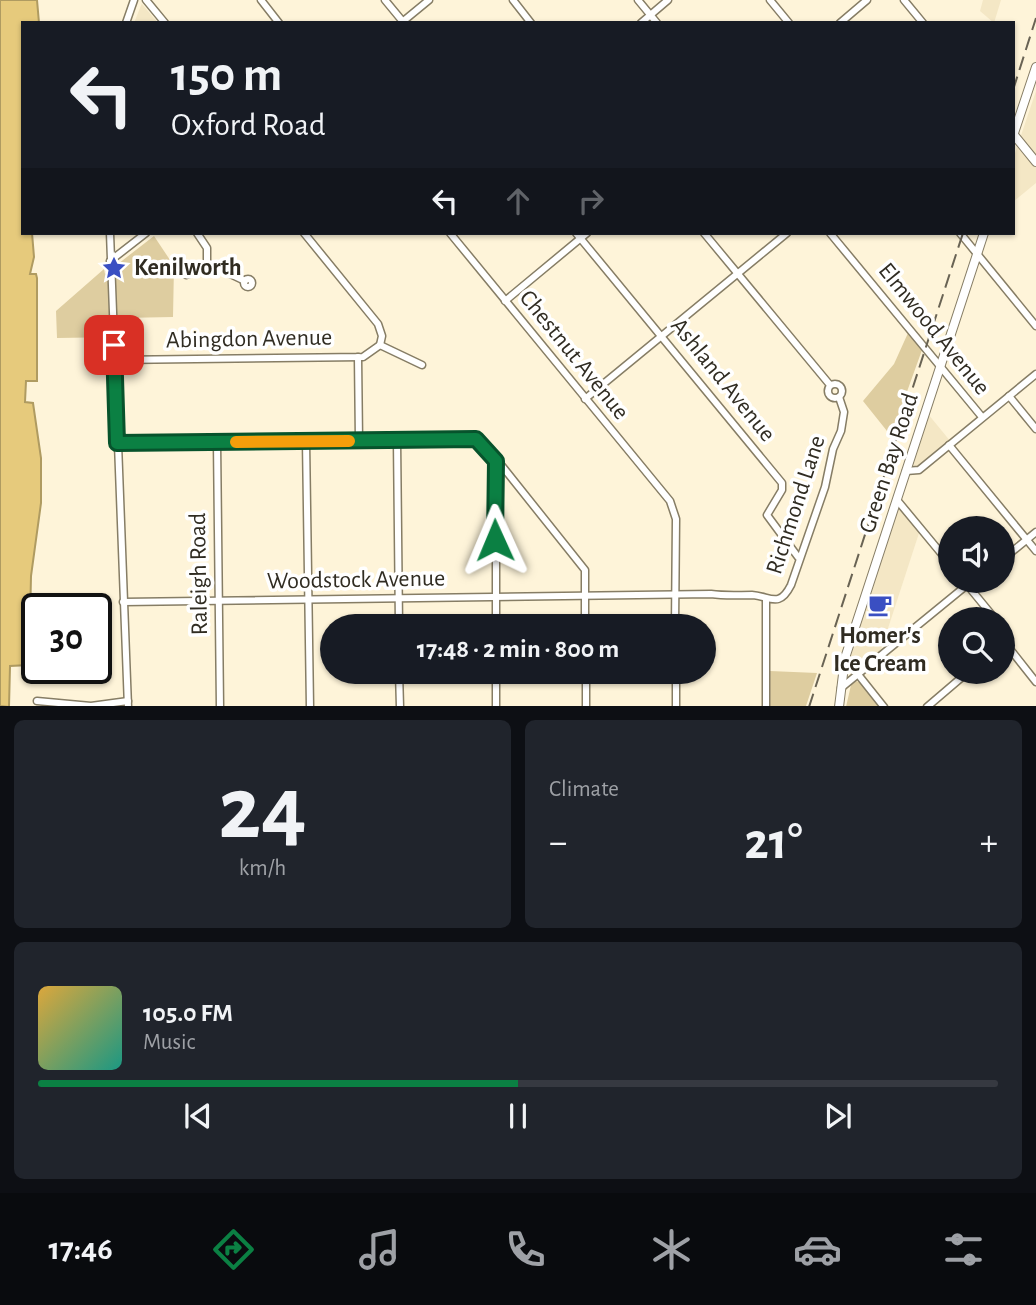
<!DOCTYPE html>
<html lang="en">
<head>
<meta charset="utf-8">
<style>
	body { margin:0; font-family:"Alegreya Sans",sans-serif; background:#20242c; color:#f1f3f6; height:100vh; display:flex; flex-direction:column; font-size:26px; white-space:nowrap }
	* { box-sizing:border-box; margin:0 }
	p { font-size:23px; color:#9ea1a6 }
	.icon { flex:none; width:38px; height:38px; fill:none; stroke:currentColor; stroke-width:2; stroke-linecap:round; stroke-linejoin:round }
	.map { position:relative; height:706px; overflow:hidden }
	.sheet { display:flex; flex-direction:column; gap:14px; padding:14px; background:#0d0f14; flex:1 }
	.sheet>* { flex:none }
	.guide { position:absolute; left:21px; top:21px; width:994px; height:214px; border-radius:0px; box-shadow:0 2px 5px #0004; background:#171b24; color:#f1f3f6; overflow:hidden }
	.controls { position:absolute; left:938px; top:516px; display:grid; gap:14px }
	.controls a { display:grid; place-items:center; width:77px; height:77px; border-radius:50%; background:#171b24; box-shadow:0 2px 5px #0004; font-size:35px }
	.speed { position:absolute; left:21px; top:593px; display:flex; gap:14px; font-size:35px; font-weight:700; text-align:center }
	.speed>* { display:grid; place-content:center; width:91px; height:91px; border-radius:50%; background:#171b24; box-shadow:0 2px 5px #0004; line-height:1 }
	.speed .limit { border:4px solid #111; border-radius:10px; background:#fff; color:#111 }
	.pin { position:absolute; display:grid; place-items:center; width:60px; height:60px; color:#fff; margin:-30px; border-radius:14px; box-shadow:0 4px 10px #0006 }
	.me { position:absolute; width:77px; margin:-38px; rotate:359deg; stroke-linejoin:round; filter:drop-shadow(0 0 5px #0008) }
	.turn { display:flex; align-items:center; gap:24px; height:147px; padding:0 35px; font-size:32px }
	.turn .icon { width:91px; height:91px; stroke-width:2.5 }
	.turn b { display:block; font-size:49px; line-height:60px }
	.lanes { display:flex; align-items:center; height:66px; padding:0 35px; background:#0003; justify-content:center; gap:35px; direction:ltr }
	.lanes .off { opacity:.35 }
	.big { font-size:52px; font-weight:700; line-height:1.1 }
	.sheet .widget { flex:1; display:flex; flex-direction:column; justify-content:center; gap:10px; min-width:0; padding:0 24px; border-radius:10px; background:#20242c }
	.sheet .dial { align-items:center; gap:0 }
	.dial b { font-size:91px; line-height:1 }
	.song { display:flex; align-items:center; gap:21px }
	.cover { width:84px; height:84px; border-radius:10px; background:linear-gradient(135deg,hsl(40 70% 55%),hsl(170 70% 35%)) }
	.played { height:7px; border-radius:4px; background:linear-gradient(90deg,#0b8043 50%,#363941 50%) }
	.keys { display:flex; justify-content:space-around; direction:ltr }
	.heat { display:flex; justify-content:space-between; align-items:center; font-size:38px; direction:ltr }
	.sheet .tiles { flex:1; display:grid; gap:14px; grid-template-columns:1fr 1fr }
	.widget:last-child { grid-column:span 2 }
	.trip { position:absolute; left:320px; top:614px; width:396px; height:70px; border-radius:35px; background:#171b24; box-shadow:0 2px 5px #0004; font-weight:700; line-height:70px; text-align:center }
	.menu { display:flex; height:112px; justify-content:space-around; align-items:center; background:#090b0e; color:#9ea1a6 }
	.menu .icon { width:49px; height:49px }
	.menu .on { color:#0b8043 }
	.menu b { font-size:32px; color:#f1f3f6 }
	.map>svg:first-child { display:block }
	.built { fill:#f4e7c5 }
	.green { fill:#decda0 }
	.water { fill:#e6ca7c; stroke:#af9b61; stroke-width:2 }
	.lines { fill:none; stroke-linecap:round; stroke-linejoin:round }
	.minor-casing { stroke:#867d65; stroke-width:9 }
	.major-casing { stroke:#867d65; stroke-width:10 }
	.minor { stroke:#fff; stroke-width:6 }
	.major { stroke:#fff; stroke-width:8 }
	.rail { stroke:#696354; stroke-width:2; stroke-dasharray:14 7; stroke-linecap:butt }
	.route-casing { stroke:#07532c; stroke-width:18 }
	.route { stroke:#0b8043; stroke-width:12 }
	.slow { stroke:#f59e0b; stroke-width:12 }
	.labels { text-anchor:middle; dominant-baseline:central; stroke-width:7; stroke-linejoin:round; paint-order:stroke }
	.poi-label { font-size:24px; font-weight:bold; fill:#302c22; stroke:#fff; text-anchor:start }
	.street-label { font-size:24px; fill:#302c22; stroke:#fff }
</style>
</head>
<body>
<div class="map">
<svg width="1036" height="707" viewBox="0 0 1036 707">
	<rect width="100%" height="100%" fill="#fef4d9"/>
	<g class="built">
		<path d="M 983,0 L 1001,0 L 994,23 L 980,11 Z"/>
		<path d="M 142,3 L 142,4 L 158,23 L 134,23 Z"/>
		<path d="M 1036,91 L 1036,183 L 1013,202 L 1013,159 Z"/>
		<path d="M 928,414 L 951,442 L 919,469 L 912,471 Z"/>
		<path d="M 900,504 L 920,530 L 879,656 L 860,672 L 850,659 Z"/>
	</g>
	<g class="green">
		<path d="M 154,236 L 174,266 L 173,317 L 121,318 L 122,337 L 57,338 L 56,311 L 104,269 L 105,274 Z"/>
		<path d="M 908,333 L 922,350 L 891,436 L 863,401 L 894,364 Z"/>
		<path d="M 770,671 L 817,673 L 806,706 L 770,707 Z"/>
		<path d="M 856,681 L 861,683 L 881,707 L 846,707 L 851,685 Z"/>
	</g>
	<path class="water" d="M 0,0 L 37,0 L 39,23 L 23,23 L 23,233 L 32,233 L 34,257 L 30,274 L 36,274 L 37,278 L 37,381 L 26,381 L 25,402 L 33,403 L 41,458 L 41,503 L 31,576 L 29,665 L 10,666 L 9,707 L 0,706 Z"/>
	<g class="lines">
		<g class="minor-casing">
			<g id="minor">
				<path d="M 146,0 L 165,23"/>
				<path d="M 261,0 L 279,23"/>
				<path d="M 385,0 L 404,23"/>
				<path d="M 513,0 L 531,23"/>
				<path d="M 638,0 L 657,23"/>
				<path d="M 770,0 L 789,23"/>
				<path d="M 904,0 L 923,23"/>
				<path d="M 126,23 L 134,0"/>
				<path d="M 401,23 L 429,0"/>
				<path d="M 641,23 L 668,0"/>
				<path d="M 840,23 L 867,0"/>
				<path d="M 110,233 L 128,707"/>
				<path d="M 197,233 L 207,248 L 207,263 L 245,281"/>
				<path d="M 304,233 L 378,324 L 382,336 L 380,345"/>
				<path d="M 450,233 L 670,501 L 676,519 L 675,626"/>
				<path d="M 576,233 L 782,483 L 782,490 L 767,515 L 798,557"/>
				<path d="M 704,233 L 830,385"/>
				<path d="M 830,233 L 982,417"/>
				<path d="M 960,233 L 1036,326"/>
				<path d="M 110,261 L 146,233"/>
				<path d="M 186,275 L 200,270 L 207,263"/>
				<circle cx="248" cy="283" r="4"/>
				<path d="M 505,301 L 587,233"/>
				<path d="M 380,345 L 422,365"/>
				<path d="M 358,357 L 359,441"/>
				<path d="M 115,360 L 363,357 L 380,345"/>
				<circle cx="835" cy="391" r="7"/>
				<path d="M 1009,396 L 1036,429"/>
				<path d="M 585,399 L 787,233"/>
				<path d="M 397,440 L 399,626"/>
				<path d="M 306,441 L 310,707"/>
				<path d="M 217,442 L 220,707"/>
				<path d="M 117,443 L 476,439 L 486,446 L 585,570 L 585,626"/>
				<path d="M 949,445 L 1036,551"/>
				<path d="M 496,462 L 496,626"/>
				<path d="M 906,471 L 919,470 L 1036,374"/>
				<path d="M 897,500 L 950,564"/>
				<path d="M 1003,559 L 1036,532"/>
				<path d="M 964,581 L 996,620"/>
				<path d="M 123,602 L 711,594 C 725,596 738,595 752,595 C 770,596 779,609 791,585 L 825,487 L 833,449 L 841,431 L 844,412 L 839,397"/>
				<path d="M 1003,628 L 1006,644 L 1036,682"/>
				<path d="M 845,658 L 884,707"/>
				<path d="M 399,672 L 400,707"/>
				<path d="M 496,672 L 496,707"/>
				<path d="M 586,672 L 586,707"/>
				<path d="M 676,672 L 676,707"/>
				<path d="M 841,688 L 967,585"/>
				<path d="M 37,701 L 91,706 L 128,701"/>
				<path d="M 766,707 L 766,600"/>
				<path d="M 927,707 L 968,672"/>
			</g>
		</g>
		<g class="major-casing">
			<g id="major">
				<path d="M 1014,135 L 1036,162"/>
				<path d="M 1013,136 L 1036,67"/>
				<path d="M 839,707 L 845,658 L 984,233"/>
			</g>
		</g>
		<use href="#minor" class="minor"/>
		<use href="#major" class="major"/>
		<g class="rail">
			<path d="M 1013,90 L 1036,18"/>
			<path d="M 809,707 L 963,233"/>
		</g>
	</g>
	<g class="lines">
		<g class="route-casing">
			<path id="route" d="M 114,345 L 117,443 L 476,439 L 496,461 L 495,540"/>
		</g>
		<use href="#route" class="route"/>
		<path class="slow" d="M 236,442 L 349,441"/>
	</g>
	<defs>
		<g id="sight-bare" transform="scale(1.89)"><path d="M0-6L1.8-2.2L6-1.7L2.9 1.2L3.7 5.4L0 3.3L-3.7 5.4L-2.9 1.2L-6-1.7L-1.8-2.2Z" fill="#3a4fc2" stroke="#fff" stroke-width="2.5" paint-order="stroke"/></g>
		<g id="cafe-bare" transform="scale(1.89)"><path d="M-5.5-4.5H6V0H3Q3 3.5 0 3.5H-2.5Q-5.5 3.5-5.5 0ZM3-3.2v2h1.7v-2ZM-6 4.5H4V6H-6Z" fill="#3a4fc2" stroke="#fff" stroke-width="2.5" paint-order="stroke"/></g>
	</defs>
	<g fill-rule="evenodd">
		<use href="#sight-bare" x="114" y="268"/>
		<use href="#cafe-bare" x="880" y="605"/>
	</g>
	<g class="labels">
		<g class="poi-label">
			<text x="134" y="268">Kenilworth</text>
			<text x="880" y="636" text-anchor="middle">Homer's<tspan x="880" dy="28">Ice Cream</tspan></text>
		</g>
		<g class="street-label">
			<text transform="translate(934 329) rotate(51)">Elmwood Avenue</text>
			<text transform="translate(249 339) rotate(-1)">Abingdon Avenue</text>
			<text transform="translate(574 355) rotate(51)">Chestnut Avenue</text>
			<text transform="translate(723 380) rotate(51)">Ashland Avenue</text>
			<text transform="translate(889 463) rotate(-72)">Green Bay Road</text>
			<text transform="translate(796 505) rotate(-72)">Richmond Lane</text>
			<text transform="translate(199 574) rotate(-91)">Raleigh Road</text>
			<text transform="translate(356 580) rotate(-1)">Woodstock Avenue</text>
		</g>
	</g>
</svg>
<div class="controls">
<a><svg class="icon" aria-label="sound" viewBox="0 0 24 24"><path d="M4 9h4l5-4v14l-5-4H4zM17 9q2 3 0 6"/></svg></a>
<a><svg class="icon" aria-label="search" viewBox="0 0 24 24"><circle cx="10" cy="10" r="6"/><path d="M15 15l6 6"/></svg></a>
</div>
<div class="speed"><div class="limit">30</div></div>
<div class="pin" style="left:114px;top:345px;background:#d93025"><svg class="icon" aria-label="arrive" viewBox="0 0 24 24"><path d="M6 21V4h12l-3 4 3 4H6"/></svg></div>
<svg class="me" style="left:495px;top:540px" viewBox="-20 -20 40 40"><path d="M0-17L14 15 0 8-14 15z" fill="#0b8043" stroke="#fff" stroke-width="4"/></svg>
<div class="trip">17:48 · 2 min · 800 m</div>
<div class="guide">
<div class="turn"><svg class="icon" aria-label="left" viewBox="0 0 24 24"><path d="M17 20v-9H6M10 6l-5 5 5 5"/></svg><div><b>150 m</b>Oxford Road</div></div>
<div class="lanes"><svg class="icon" aria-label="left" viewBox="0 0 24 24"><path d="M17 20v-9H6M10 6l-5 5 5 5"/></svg><svg class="icon off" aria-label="ahead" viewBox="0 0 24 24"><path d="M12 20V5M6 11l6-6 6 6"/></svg><svg class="icon off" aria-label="right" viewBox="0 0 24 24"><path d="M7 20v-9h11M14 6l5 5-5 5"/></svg></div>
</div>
</div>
<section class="sheet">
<div class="tiles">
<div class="widget dial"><b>24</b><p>km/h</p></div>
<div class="widget"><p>Climate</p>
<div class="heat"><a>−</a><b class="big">21°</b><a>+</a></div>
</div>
<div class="widget">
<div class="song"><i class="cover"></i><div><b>105.0 FM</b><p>Music</p></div></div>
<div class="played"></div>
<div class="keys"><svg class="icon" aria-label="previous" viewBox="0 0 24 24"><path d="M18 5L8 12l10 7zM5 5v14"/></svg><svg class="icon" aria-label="pause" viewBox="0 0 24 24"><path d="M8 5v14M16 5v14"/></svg><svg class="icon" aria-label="next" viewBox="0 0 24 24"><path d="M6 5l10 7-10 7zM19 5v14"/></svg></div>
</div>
</div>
</section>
<nav class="menu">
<b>17:46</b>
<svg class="icon on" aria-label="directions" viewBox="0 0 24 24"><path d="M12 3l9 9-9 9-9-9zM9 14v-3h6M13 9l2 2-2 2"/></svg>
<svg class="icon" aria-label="music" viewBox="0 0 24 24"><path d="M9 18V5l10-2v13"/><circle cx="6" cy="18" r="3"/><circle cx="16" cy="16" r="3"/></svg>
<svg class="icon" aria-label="phone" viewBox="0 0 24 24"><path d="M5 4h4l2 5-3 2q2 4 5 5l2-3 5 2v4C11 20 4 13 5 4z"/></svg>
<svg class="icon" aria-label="climate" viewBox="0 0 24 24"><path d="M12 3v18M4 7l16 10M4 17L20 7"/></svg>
<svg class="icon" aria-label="car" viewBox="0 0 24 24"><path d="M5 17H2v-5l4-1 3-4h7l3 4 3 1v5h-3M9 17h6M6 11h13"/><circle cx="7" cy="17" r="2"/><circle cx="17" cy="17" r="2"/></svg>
<svg class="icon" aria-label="filters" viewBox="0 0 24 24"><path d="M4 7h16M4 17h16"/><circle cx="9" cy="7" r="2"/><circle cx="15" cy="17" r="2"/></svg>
</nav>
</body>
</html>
